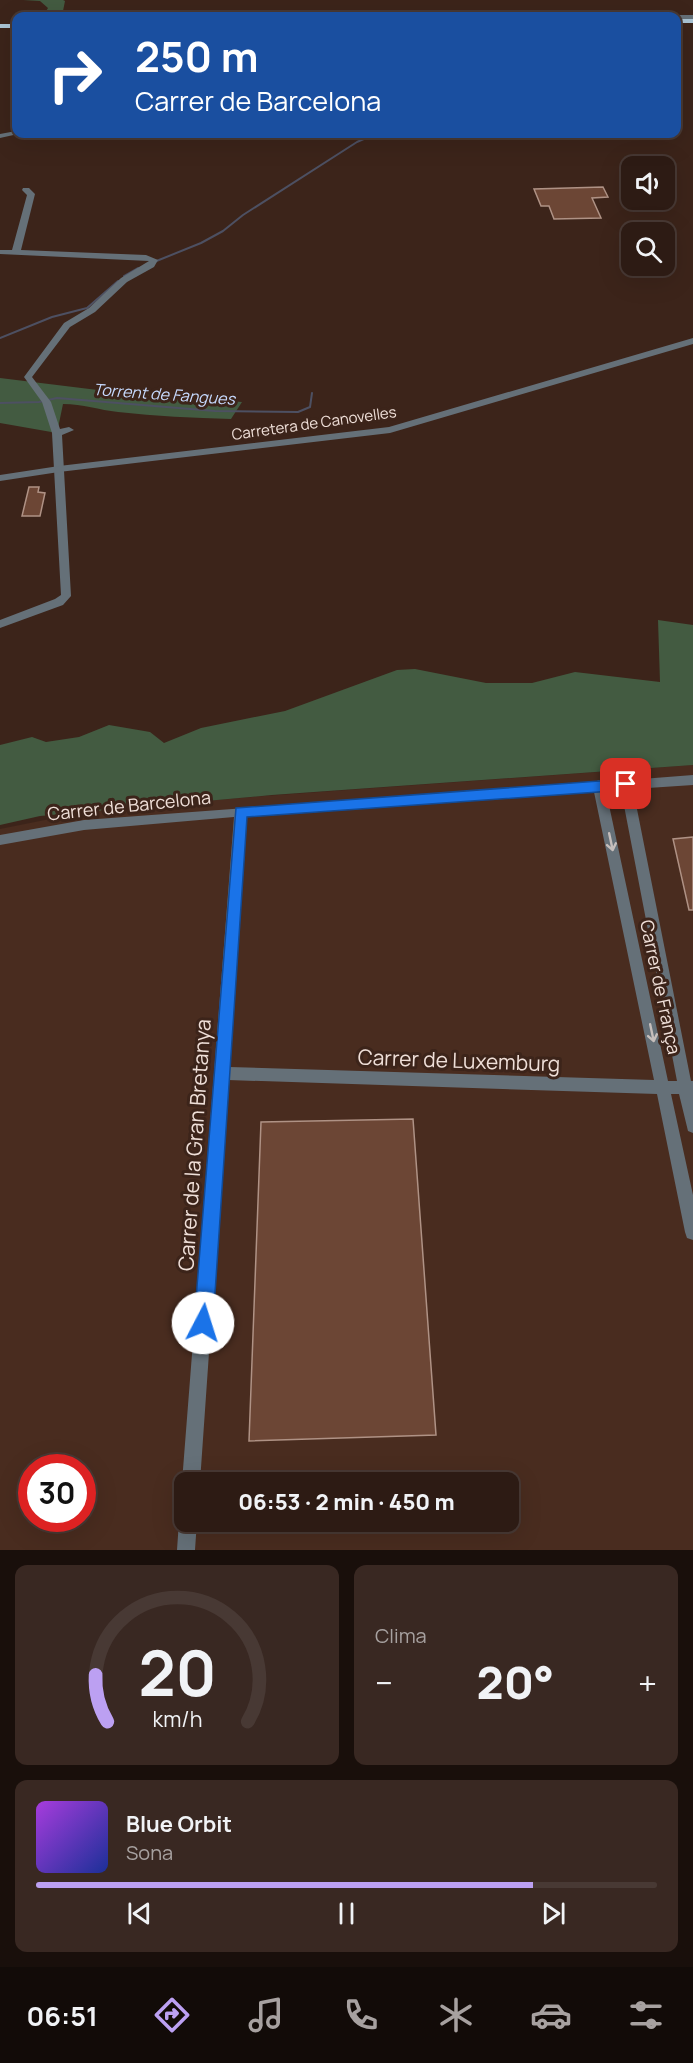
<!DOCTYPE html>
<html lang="es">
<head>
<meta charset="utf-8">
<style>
	body { margin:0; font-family:Manrope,sans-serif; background:#392822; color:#f1f3f6; height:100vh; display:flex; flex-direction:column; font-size:22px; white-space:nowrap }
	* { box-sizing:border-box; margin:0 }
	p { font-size:20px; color:#a7a1a0 }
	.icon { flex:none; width:33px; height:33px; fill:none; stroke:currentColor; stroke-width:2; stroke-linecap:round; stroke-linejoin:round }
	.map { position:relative; height:1550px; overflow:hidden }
	.side { display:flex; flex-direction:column; gap:15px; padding:15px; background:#190f0b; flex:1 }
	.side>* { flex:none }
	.top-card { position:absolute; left:12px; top:12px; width:669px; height:126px; border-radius:12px; box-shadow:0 6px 24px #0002,0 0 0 2px #483934; background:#1a4fa0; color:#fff; overflow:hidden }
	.buttons { position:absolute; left:621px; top:156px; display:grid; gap:12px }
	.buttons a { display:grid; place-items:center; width:54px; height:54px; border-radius:12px; background:#2d1b14; box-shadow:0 6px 24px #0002,0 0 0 2px #483934; font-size:30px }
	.speed { position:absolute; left:18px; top:1454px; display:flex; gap:12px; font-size:30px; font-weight:700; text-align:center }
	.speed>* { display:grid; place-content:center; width:78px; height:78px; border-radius:50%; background:#2d1b14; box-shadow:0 6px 24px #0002,0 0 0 2px #483934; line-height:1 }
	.speed .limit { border:9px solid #d22; background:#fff; color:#111 }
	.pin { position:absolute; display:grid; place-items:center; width:51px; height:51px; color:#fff; margin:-26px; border-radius:12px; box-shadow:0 3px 9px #0006 }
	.me { position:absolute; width:66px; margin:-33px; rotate:5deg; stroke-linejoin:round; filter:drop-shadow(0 0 4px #0008) }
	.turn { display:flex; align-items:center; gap:21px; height:126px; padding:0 24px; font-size:27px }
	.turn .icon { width:78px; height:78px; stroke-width:2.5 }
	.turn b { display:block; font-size:42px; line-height:51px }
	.big { font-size:45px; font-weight:800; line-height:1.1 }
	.side .tile { flex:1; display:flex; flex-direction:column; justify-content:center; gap:9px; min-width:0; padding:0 21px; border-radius:12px; background:#392822 }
	.side .dial { align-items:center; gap:0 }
	.dial svg { height:156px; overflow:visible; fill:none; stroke:#483934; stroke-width:7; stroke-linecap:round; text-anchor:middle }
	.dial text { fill:#f1f3f6; stroke:none }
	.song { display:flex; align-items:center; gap:18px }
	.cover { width:72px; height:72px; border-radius:9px; background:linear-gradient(135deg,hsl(280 70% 55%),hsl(230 70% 35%)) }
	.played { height:6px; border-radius:3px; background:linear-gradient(90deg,#bca0f2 80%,#483934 80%) }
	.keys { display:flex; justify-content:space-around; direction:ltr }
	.heat { display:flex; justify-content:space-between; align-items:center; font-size:33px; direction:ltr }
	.side .tiles { flex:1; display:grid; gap:15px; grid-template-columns:1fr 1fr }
	.tile:last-child { grid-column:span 2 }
	.trip { position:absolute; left:174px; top:1472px; width:345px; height:60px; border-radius:12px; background:#2d1b14; box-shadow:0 6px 24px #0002,0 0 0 2px #483934; font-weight:800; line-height:60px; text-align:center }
	.menu { display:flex; height:96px; justify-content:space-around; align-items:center; background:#120b08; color:#a7a1a0 }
	.menu .icon { width:42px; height:42px }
	.menu .active { color:#bca0f2 }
	.menu b { font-size:27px; color:#f1f3f6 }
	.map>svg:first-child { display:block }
	.built { fill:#492c1f; fill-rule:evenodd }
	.green { fill:#435b41 }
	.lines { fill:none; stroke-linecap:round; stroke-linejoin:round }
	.stream { stroke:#4d5062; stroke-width:2 }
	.building { fill:#6c4635; stroke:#af9285; stroke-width:1.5 }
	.minor { fill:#657078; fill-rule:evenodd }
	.tertiary { fill:#657078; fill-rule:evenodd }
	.trunk { fill:#aac4d4; fill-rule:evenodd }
	.oneway { stroke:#c6bebb }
	.route { fill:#1a73e8; stroke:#114b97; stroke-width:1.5 }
	.labels { text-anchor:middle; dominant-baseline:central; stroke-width:6; stroke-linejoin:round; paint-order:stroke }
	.far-street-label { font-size:15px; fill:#efdfd8; stroke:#3c241a }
	.far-water-label { font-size:16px; font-style:italic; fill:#c7dafe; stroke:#3c241a }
	.street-label { font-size:18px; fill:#efdfd8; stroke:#3c241a }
	.near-street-label { font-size:21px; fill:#efdfd8; stroke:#3c241a }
</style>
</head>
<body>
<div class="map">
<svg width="693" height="1550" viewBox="0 0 693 1550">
	<rect width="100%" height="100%" fill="#3c241a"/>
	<path class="built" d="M 693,765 L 693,1550 L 0,1550 L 0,829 L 90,811 L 252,797 ZM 32,1467 L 82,1467 L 82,1518 L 32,1518 ZM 184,1482 L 508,1482 L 508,1521 L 184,1521 Z"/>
	<g class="green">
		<path d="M 23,0 L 63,0 L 65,1 L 63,11 L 109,12 L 107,16 L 43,16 L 48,8 L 40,1 Z"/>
		<path d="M 0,378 L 114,392 L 242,402 L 231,419 C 193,418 156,416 118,412 C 99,410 83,404 63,404 L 57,433 L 0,423 Z"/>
		<path d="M 658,620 L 693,625 L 693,765 L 272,795 L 40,816 L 0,825 L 0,745 L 32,737 L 46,742 L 79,737 L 109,725 L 150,732 L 164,743 L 201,728 L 285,711 L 397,670 L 415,669 L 486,683 L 532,683 L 575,672 L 660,682 Z"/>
	</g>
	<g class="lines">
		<g class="stream">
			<path d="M 154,262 L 201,243 L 223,231 L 243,215 L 357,142 L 375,134"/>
			<path d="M 124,276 L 138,268"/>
			<path d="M 0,338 L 52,317 L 87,308 L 118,281"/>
			<path d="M 0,403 L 39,402 L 57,398 L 215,411 L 298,412 L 310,407 L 312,393"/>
		</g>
	</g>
	<g class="building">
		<path d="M 603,187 L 608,197 L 592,198 L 601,218 L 554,219 L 549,206 L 541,206 L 534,189 Z"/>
		<path d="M 29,487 L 39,487 L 38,492 L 45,493 L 40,516 L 22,516 Z"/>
		<path d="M 693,837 L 693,910 L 689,910 L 673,839 Z"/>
		<path d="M 413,1119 L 436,1435 L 249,1441 L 261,1122 Z"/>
	</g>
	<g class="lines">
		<g class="minor">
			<path d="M 676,15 L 693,15 L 693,19 L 676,19 L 676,16 L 673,16 Z"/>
			<path d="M 16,131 L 18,134 L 0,138 L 0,134 Z"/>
			<path d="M 23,188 L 29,188 L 35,194 L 21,250 L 146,255 L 158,260 L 154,267 L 127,282 L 95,312 L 70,327 L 32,377 L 51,402 L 60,429 L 69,427 L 74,430 L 62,435 L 71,596 L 63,605 L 0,628 L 0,620 L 55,599 L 61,595 L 52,433 L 42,402 L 24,377 L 64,323 L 89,308 L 121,278 L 149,261 L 0,254 L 0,250 L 12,250 L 27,195 L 22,190 Z"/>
			<path d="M 693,775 L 693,785 L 633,789 L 691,1081 L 693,1081 L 693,1133 L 688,1131 L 679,1094 L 671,1094 L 693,1195 L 693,1240 L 687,1238 L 685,1232 L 657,1094 L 228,1080 L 200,1482 L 184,1482 L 184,1488 L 182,1482 L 234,817 L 84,830 L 0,845 L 0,835 L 84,820 L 594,782 L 599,780 L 603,782 ZM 621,790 L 677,1081 L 668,1081 L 606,791 ZM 594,792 L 654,1080 L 229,1067 L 247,816 Z"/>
			<path d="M 184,1513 L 184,1521 L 197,1521 L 195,1550 L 177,1550 L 179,1521 L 182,1515 Z"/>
		</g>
		<path class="tertiary" d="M 693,338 L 693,344 L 390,433 L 59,472 L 0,481 L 0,475 L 59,466 L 389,427 Z"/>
		<g class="trunk">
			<rect x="676" y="19" width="17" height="4"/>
			<rect x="0" y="24" width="16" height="4"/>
		</g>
	</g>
	<defs><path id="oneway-shaft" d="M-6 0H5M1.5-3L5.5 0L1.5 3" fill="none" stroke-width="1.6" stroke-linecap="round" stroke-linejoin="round" transform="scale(1.5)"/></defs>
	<g class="oneway">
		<use href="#oneway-shaft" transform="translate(611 842) rotate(78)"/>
		<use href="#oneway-shaft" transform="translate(652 1033) rotate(78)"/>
	</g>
	<path class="route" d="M 626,779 L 633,784 L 626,790 L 247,817 L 213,1323 L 210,1329 L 203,1332 L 197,1329 L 194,1323 L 236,808 Z"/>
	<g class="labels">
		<g class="far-street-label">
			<text transform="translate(314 423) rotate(-8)">Carretera de Canovelles</text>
		</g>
		<g class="far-water-label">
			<text transform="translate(164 394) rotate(4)">Torrent de Fangues</text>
		</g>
		<g class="street-label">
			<text transform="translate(129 805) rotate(-6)">Carrer de Barcelona</text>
			<text transform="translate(661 987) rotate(78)">Carrer de França</text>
		</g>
		<g class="near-street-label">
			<text transform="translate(459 1060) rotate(2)">Carrer de Luxemburg</text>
			<text transform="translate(194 1145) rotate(-86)">Carrer de la Gran Bretanya</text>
		</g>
	</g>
</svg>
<div class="buttons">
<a><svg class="icon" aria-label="sound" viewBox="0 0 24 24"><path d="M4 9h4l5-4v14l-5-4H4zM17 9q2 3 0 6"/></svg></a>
<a><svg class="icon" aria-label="search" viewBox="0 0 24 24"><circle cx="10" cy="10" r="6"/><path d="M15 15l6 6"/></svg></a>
</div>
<div class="speed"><div class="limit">30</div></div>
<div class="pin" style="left:626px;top:784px;background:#d93025"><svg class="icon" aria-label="arrive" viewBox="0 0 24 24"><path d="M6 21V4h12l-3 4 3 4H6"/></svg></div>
<svg class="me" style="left:203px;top:1323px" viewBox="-20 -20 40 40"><circle r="19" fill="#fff"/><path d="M0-13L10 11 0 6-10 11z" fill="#1a73e8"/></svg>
<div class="trip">06:53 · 2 min · 450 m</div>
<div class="top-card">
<div class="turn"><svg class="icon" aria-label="right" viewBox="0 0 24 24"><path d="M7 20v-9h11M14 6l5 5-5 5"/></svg><div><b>250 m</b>Carrer de Barcelona</div></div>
</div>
</div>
<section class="side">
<div class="tiles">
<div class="tile dial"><svg viewBox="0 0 100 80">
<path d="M14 69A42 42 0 1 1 86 69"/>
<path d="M14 69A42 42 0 0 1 8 45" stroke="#bca0f2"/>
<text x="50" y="56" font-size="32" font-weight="700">20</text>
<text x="50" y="72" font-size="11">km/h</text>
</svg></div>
<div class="tile"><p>Clima</p>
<div class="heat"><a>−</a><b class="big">20°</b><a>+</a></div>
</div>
<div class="tile">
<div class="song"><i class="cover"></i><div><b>Blue Orbit</b><p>Sona</p></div></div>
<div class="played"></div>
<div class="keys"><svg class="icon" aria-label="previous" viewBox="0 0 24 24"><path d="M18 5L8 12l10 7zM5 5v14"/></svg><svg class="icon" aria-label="pause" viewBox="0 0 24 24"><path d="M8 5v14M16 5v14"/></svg><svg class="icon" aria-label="next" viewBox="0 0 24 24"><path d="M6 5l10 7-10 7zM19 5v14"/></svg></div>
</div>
</div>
</section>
<nav class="menu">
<b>06:51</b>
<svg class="icon active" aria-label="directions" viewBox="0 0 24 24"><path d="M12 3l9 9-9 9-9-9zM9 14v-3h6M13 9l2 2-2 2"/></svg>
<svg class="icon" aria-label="music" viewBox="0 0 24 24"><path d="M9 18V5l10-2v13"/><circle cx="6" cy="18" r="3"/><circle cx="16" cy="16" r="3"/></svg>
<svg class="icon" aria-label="phone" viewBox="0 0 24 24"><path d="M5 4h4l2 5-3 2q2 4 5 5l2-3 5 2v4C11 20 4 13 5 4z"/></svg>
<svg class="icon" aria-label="climate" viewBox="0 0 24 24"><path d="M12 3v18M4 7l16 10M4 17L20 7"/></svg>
<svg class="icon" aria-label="car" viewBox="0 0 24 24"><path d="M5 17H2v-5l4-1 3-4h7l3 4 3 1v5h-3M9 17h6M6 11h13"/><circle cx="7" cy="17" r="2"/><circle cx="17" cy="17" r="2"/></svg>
<svg class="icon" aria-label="filters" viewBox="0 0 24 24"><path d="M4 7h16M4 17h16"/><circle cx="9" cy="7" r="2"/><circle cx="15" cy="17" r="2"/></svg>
</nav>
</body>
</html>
